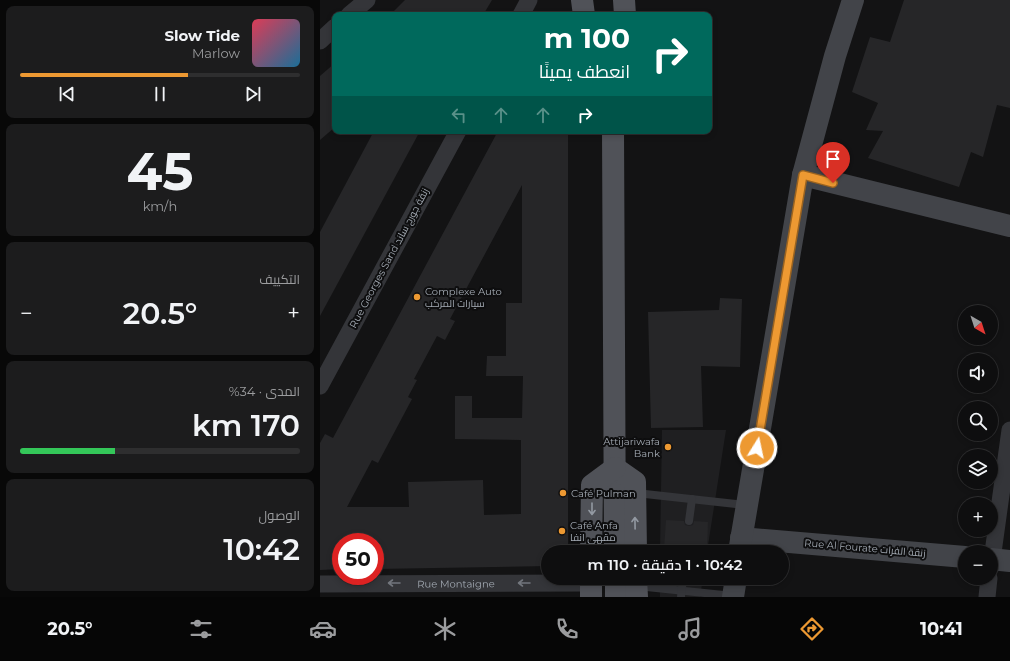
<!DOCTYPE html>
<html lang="ar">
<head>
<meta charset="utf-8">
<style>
	body { margin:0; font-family:Montserrat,Cairo,sans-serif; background:#1c1c1d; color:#f1f3f6; direction:rtl; height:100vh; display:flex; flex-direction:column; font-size:15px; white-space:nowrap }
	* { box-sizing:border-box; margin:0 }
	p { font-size:13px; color:#9b9c9e }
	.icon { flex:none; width:22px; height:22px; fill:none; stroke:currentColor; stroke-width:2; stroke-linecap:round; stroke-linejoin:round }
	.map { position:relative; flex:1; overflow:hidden; direction:ltr }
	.details { display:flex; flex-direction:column; gap:6px; padding:6px; background:#080808; width:320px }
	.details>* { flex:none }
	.top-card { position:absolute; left:12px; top:12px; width:380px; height:122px; border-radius:8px; box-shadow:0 2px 6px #0003,0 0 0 1px #2e2e2f; direction:rtl; background:#00695c; color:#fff; overflow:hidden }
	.needle { width:26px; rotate:141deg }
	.buttons { position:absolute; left:638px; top:305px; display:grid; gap:8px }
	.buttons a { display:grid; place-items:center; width:40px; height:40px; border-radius:50%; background:#0e0e0f; box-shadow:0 2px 6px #0003,0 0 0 1px #2e2e2f; font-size:20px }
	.speed { position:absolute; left:12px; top:533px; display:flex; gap:8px; font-size:20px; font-weight:700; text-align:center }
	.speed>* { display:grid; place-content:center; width:52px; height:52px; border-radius:50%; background:#0e0e0f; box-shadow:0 2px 6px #0003,0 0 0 1px #2e2e2f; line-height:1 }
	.speed .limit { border:6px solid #d22; background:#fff; color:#111 }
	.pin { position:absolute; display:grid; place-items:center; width:34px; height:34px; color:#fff; margin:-41px -17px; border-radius:50% 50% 50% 0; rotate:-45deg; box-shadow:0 0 4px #0007 }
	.pin .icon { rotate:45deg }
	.me { position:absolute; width:44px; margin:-22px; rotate:10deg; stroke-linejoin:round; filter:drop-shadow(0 0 3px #0008) }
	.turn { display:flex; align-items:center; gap:14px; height:84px; padding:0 16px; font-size:18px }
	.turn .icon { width:52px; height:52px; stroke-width:2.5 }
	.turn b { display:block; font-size:28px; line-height:34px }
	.lanes { display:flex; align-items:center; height:38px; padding:0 16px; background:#0003; justify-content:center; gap:20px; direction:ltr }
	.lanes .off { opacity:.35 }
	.big { font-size:30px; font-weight:600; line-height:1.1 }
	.details .card { flex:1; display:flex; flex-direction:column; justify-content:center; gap:6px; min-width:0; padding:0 14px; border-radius:8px; background:#1c1c1d }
	.details .dial { align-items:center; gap:0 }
	.dial b { font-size:52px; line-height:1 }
	.song { display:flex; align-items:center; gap:12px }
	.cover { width:48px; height:48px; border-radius:6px; background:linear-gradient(135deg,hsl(350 70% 55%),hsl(200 70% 35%)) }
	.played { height:4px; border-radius:2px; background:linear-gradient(90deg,#ed9932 60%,#2e2e2f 60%) }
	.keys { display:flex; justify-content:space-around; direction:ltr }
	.heat { display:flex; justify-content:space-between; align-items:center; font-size:22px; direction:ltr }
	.charge { height:6px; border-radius:3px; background:linear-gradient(90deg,#34c759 34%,#2e2e2f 0) }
	.trip { position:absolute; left:221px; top:545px; width:248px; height:40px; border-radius:20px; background:#0e0e0f; box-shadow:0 2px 6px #0003,0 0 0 1px #2e2e2f; font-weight:600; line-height:40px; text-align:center; direction:rtl }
	.tabs { display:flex; height:64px; justify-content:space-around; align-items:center; background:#060606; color:#9b9c9e }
	.tabs .icon { width:28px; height:28px }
	.tabs .active { color:#ed9932 }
	.tabs b { font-size:18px; color:#f1f3f6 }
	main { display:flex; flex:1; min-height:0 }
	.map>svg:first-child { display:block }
	.built { fill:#1f1f21 }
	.building { fill:#262628; fill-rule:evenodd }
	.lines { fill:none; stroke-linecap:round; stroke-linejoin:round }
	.lane { stroke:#343539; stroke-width:8 }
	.street { stroke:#343539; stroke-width:17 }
	.secondary { stroke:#424449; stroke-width:22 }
	.primary { stroke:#505258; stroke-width:22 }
	.oneway { stroke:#9399a2 }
	.oneway2 { stroke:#72767d }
	.route-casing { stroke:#9a6320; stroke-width:10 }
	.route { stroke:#ed9932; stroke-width:7 }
	.poi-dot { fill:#ed9932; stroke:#0e0e0f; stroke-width:1.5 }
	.labels { text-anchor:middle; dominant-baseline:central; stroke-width:4; stroke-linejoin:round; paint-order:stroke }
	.street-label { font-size:10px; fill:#a4abb4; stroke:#0e0e0f }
	.poi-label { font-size:10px; fill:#a4abb4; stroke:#0e0e0f; text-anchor:start }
</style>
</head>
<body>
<main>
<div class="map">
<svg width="690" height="597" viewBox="0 0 690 597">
	<rect width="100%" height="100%" fill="#131314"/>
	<g class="built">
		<path d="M 342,430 L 406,430 L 387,552 L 340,552 Z"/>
		<path d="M 340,578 L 383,578 L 380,597 L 340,597 Z"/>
	</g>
	<g class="building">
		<path d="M 85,0 L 172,0 L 163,15 L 70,15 Z"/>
		<path d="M 584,0 L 690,0 L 690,108 L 677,105 L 663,157 L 651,152 L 639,187 L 548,158 L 563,131 L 546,130 L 558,103 L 532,92 L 550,37 L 570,42 Z"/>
		<path d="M 15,63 L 15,127 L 0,140 L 0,76 Z"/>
		<path d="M 54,131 L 100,131 L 0,316 L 0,232 Z"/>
		<path d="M 178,131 L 248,131 L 248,552 L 228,552 L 228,566 L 55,569 L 55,542 L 21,542 L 21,569 L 0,570 L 0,443 L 5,434 L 13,438 ZM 202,185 L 202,303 L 186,303 L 186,356 L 167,356 L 166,376 L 203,376 L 202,418 L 152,418 L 152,396 L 135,396 L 135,439 L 201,440 L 201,514 L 164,515 L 163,480 L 88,482 L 89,507 L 27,507 L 52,460 L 58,463 L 92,399 L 88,397 L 97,380 L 94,379 L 117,336 L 125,340 L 135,321 L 130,319 Z"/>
		<path d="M 400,298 L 422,299 L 420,367 L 381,366 L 383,427 L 331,428 L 328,312 L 399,310 Z"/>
		<path d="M 346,520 L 364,521 L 365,525 L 369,526 L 373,525 L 374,521 L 388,522 L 387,551 L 371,550 L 371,547 L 366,545 L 363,545 L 361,550 L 344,549 Z"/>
	</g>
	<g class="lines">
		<g class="lane">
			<path d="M 316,493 L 425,505"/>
			<path d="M 369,521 L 372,499"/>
			<path d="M 366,552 L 366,550"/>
			<path d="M 317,586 L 413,596"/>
			<path d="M 361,597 L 363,578"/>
		</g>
		<g class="street">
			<path d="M 29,15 L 47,0"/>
			<path d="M 201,15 L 209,0"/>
			<path d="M 0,41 L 15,27"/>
			<path d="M 0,386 L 138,131"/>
			<path d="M 671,567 L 690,430"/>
			<path id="s1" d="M 0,584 L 271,583"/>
			<path d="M 667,597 L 669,578"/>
		</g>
		<g class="secondary">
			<path d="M 483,175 L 690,226"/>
			<path d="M 421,538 L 645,557"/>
			<path d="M 419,552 L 483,175 L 515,56 L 533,0"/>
			<path d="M 671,559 L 690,561"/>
			<path d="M 413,597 L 416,578"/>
		</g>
		<g class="primary">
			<path d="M 262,0 L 264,15"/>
			<path d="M 304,0 L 305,15"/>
			<path d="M 293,131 L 295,552"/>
			<path d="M 295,468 L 315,482 L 316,552"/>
			<path d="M 271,552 L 272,485 L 295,468"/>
			<path d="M 271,578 L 271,597"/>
			<path d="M 296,578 L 296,597"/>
			<path d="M 316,578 L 317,597"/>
		</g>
	</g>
	<defs><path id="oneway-shaft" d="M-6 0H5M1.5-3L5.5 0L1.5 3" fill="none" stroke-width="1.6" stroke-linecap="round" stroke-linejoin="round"/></defs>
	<g class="oneway">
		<use href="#oneway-shaft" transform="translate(272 509) rotate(90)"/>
		<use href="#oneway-shaft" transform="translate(315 523) rotate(-91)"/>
	</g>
	<g class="oneway2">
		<use href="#oneway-shaft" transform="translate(74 583) rotate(180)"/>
		<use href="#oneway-shaft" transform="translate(204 583) rotate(180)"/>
	</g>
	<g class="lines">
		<g class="route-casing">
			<path id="route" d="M 437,448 L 483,175 L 513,183"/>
		</g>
		<use href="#route" class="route"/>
	</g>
	<g class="poi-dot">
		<circle cx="97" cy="297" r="4"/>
		<circle cx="348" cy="447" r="4"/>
		<circle cx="243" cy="493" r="4"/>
		<circle cx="242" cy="531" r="4"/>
	</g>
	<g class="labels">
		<g class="street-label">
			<text transform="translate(69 258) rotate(-62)">Rue Georges Sand زنقة جورج ساند</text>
			<text transform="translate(545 548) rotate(5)">Rue Al Fourate زنقة الفرات</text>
			<text stroke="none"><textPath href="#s1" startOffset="136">Rue Montaigne</textPath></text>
		</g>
		<g class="poi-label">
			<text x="105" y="291">Complexe Auto<tspan x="105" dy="12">سيارات المركب</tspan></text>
			<text x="340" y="441" text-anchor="end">Attijariwafa<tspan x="340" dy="12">Bank</tspan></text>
			<text x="251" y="493">Café Pulman</text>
			<text x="250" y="525">Café Anfa<tspan x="250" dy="12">مقهى انفا</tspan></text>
		</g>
	</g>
</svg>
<div class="buttons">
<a><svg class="needle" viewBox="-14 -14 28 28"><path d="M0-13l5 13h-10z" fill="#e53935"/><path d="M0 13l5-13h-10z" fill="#9b9c9e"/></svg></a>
<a><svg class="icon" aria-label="sound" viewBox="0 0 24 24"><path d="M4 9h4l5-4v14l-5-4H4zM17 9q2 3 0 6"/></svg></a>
<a><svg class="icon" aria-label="search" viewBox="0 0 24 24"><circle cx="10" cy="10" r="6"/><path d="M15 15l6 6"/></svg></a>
<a><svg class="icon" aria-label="layers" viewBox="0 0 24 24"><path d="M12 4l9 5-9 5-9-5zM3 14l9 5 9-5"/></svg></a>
<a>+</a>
<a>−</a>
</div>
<div class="speed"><div class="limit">50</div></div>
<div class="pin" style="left:513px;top:183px;background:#d93025"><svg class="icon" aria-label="arrive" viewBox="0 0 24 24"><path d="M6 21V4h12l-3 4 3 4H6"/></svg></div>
<svg class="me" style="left:437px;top:448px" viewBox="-20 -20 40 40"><circle r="17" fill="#ed9932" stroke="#fff" stroke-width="3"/><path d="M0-11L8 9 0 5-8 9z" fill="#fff"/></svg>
<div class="trip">10:42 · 1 دقيقة · 110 m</div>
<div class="top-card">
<div class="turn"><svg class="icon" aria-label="right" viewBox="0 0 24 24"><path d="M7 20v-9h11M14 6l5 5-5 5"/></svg><div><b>100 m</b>انعطف يمينًا</div></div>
<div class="lanes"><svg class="icon off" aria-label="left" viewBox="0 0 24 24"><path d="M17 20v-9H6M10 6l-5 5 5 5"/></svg><svg class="icon off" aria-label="ahead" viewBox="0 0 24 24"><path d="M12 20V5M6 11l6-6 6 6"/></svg><svg class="icon off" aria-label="ahead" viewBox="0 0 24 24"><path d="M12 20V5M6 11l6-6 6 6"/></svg><svg class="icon" aria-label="right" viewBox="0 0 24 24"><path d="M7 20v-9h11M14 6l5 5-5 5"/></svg></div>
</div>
</div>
<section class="details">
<div class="card">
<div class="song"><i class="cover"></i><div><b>Slow Tide</b><p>Marlow</p></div></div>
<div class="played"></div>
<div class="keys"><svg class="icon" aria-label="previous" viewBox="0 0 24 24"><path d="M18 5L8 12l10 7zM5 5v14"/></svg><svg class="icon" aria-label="pause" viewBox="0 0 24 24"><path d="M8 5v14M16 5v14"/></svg><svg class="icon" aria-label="next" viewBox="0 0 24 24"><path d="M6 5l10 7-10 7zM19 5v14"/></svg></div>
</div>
<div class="card dial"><b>45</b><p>km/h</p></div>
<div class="card"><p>التكييف</p>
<div class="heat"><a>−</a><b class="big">20.5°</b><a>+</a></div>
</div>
<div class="card"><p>المدى · 34%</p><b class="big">170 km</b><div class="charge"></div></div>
<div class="card"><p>الوصول</p><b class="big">10:42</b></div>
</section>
</main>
<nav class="tabs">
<b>10:41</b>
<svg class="icon active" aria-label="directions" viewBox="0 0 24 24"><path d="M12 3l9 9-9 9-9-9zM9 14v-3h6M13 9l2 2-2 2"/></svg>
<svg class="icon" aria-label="music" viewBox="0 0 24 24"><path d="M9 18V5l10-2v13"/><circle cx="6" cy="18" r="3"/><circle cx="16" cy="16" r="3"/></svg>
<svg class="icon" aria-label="phone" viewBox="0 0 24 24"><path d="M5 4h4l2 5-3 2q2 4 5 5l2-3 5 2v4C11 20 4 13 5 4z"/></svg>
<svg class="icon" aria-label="climate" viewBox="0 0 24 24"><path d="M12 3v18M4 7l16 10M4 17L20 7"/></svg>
<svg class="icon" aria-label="car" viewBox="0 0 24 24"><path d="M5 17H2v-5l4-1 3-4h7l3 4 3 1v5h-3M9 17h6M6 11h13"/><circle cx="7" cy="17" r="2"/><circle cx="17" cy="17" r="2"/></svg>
<svg class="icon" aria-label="filters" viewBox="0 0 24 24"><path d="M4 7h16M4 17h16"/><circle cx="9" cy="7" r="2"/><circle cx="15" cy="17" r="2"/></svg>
<b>20.5°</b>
</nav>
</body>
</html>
